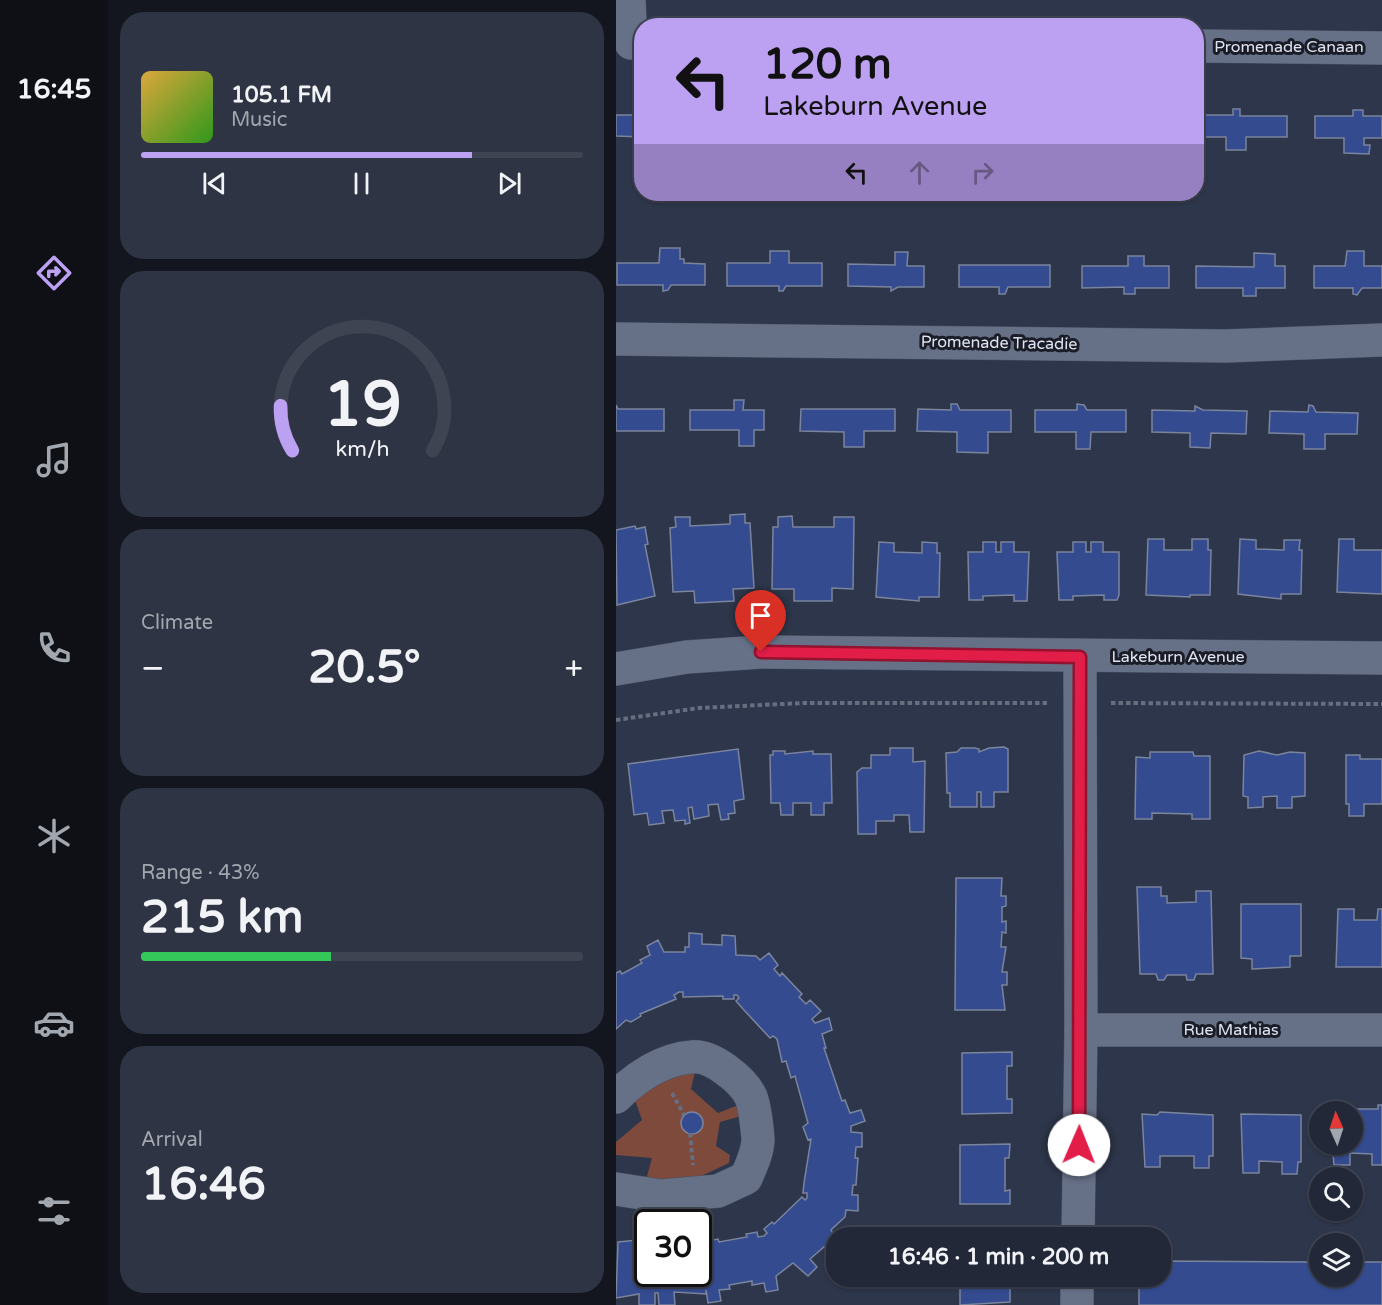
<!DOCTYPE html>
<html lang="en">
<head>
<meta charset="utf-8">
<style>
	body { margin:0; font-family:"Varela Round",sans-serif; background:#2e3443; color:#f1f3f6; height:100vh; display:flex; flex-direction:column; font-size:22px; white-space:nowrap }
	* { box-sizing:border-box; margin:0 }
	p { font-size:20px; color:#a2a6ae }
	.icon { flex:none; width:33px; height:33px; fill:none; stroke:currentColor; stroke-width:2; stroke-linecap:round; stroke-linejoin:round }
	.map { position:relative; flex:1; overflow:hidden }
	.drawer { display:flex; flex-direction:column; gap:12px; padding:12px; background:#13161f; width:508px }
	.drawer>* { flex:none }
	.top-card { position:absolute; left:18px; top:18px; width:570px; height:183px; border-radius:24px; box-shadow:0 2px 4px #0004,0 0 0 2px #3f4453; background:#bca0f2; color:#111; overflow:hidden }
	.needle { width:39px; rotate:357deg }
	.fabs { position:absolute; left:693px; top:1101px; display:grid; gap:12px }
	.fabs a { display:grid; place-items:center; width:54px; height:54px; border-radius:50%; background:#222838; box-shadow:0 2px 4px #0004,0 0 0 2px #3f4453; font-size:30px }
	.speed { position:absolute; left:18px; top:1209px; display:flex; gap:12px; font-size:30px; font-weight:700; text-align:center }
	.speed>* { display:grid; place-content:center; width:78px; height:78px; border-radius:50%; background:#222838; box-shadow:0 2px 4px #0004,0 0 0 2px #3f4453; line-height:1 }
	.speed .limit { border:3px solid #111; border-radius:9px; background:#fff; color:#111 }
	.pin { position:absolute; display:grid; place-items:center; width:51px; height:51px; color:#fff; margin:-62px -26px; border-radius:50% 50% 50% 0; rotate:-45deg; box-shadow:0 0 6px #0007 }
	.pin .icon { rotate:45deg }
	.me { position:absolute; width:66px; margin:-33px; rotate:1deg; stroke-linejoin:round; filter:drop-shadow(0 0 4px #0008) }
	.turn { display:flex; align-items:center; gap:21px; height:126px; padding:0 30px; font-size:27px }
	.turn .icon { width:78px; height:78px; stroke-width:2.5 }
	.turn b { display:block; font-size:42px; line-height:51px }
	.lanes { display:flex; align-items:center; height:57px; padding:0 30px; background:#0003; justify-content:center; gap:30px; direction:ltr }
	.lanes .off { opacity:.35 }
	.big { font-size:45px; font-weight:700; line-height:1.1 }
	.drawer .widget { flex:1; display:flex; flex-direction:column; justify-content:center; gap:9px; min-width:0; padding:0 21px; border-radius:24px; background:#2e3443 }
	.drawer .dial { align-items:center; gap:0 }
	.dial svg { height:156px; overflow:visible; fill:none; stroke:#3f4453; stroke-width:7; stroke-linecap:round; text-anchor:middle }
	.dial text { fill:#f1f3f6; stroke:none }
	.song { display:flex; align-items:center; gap:18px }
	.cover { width:72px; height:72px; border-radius:9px; background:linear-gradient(135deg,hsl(40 70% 55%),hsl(110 70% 35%)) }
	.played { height:6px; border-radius:3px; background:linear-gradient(90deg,#bca0f2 75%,#3f4453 75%) }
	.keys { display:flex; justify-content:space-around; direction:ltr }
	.heat { display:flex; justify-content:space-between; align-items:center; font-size:33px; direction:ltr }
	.charge { height:9px; border-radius:4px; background:linear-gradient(90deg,#34c759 43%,#3f4453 0) }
	.trip { position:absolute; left:210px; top:1227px; width:345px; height:60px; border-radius:24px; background:#222838; box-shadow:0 2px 4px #0004,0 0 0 2px #3f4453; font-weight:700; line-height:60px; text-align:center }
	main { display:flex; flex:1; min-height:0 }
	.dock { display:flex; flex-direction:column; width:108px; justify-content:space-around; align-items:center; background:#0e1016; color:#a2a6ae }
	.dock .icon { width:42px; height:42px }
	.dock .active { color:#bca0f2 }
	.dock b { font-size:27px; color:#f1f3f6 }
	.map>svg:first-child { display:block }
	.green { fill:#7d4a3c }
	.building { fill:#344b90; stroke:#7a849c; stroke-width:1.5 }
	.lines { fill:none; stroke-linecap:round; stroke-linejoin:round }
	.minor-casing { stroke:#4a5162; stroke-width:34 }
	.path { stroke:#666e80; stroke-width:4; stroke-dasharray:4.5 3; stroke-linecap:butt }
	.minor { stroke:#667087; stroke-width:33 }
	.route-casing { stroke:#92132f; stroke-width:15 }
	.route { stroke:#e11d48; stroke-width:10 }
	.labels { text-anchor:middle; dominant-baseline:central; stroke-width:6; stroke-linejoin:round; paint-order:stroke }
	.street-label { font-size:16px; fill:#dfe4f2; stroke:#1a1d27 }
</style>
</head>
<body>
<main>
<nav class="dock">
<b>16:45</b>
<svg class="icon active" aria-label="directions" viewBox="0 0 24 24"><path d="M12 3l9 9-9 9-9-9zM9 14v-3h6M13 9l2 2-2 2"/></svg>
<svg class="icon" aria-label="music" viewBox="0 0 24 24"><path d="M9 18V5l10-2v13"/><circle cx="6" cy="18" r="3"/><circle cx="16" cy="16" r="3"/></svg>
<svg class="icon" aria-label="phone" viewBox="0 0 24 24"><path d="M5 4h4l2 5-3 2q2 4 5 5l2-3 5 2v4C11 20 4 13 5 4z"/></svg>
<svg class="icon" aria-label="climate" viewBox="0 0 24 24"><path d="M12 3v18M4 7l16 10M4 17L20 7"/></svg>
<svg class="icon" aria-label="car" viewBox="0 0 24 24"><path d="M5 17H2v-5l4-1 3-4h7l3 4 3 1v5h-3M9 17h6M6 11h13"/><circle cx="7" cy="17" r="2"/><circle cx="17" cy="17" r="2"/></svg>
<svg class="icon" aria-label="filters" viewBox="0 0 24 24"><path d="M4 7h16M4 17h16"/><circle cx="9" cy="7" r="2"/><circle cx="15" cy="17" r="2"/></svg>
</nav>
<section class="drawer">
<div class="widget">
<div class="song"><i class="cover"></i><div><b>105.1 FM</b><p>Music</p></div></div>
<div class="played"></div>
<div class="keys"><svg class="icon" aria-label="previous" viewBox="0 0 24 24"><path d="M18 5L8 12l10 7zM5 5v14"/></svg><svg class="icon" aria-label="pause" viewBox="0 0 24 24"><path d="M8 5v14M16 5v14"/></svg><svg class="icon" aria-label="next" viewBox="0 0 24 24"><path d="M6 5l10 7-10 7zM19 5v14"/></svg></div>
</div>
<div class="widget dial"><svg viewBox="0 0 100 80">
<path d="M14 69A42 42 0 1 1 86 69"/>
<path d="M14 69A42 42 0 0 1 8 46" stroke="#bca0f2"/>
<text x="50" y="56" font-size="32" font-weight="700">19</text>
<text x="50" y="72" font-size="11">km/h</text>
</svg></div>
<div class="widget"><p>Climate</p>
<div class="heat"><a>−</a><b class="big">20.5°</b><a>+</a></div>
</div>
<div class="widget"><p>Range · 43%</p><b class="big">215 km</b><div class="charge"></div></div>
<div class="widget"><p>Arrival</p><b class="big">16:46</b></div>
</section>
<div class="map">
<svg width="766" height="1305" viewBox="0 0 766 1305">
	<rect width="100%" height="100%" fill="#2d364a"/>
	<path class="green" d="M 79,1072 L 75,1089 L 102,1113 L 120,1106 L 123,1108 L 122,1117 L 104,1122 L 100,1146 L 114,1155 L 113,1163 L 81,1178 L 30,1180 L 36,1158 L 0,1155 L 0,1142 L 26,1120 L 19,1100 L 39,1081 Z"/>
	<g class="building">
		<path d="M 617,109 L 624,109 L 624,116 L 671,116 L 671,137 L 630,137 L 630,150 L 610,150 L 610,137 L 583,137 L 583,115 L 617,115 Z"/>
		<path d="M 737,110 L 747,110 L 747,116 L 766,116 L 766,138 L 748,138 L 748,145 L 754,145 L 753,154 L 728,153 L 728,138 L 699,138 L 699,116 L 737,116 Z"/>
		<path d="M 0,115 L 26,115 L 26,137 L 0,136 Z"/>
		<path d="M 44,248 L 64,248 L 64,259 L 68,259 L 68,263 L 89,264 L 89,285 L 55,285 L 52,290 L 47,291 L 47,285 L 1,285 L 1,263 L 43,263 Z"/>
		<path d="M 154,251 L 173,251 L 173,263 L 206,263 L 206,286 L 170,286 L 167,291 L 163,291 L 163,286 L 111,286 L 111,263 L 154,263 Z"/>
		<path d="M 731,251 L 748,251 L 748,266 L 766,266 L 766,288 L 746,288 L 741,295 L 737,294 L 737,288 L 698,288 L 698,266 L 729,266 Z"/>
		<path d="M 279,252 L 292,252 L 291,266 L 308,266 L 308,287 L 282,287 L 275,291 L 275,287 L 232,286 L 232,264 L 279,265 Z"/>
		<path d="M 638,253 L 659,254 L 659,266 L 669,266 L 669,288 L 640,288 L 640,296 L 627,296 L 627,288 L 580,288 L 580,266 L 638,267 Z"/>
		<path d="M 512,256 L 528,256 L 528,266 L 553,266 L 553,288 L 519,288 L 519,294 L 508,294 L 508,287 L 466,288 L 466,266 L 512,266 Z"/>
		<path d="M 343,265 L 434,265 L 434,287 L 392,287 L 389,294 L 383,294 L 383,287 L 343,287 Z"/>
		<path d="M 118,400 L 128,400 L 127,410 L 148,410 L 148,430 L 138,430 L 138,446 L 123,446 L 123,430 L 74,430 L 74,410 L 118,410 Z"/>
		<path d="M 335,404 L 341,404 L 344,410 L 395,410 L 395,432 L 372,432 L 372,453 L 341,452 L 341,432 L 301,431 L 302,409 L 335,410 Z"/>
		<path d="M 461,404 L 468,405 L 471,410 L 510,410 L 510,432 L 475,432 L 474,449 L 460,449 L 460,432 L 419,432 L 419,410 L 461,410 Z"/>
		<path d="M 0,405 L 2,409 L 48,409 L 48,431 L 0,431 Z"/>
		<path d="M 693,405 L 697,406 L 700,412 L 742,413 L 741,434 L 709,434 L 709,449 L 688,449 L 688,434 L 653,433 L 654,411 L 692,412 Z"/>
		<path d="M 579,406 L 587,410 L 631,411 L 630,434 L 595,433 L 594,448 L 574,447 L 574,433 L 536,432 L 536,410 L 579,411 Z"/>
		<path d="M 185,409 L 279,409 L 279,431 L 248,431 L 248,447 L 228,447 L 228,432 L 184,431 Z"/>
		<path d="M 129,514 L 129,523 L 134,523 L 138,588 L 117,589 L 118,601 L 79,603 L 78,591 L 57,592 L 54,528 L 60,527 L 59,517 L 74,517 L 74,526 L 114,524 L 114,515 Z"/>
		<path d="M 176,516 L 177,527 L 218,527 L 218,517 L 238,517 L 237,589 L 216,588 L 216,601 L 178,601 L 178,589 L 156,589 L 157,527 L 162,527 L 162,517 Z"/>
		<path d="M 19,526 L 20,529 L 29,527 L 32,544 L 29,545 L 39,596 L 1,605 L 0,530 Z"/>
		<path d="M 532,539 L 548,539 L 548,550 L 576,550 L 576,539 L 592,539 L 592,550 L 595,550 L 594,595 L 574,595 L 574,597 L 530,595 Z"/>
		<path d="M 624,539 L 640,540 L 640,549 L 668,550 L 668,540 L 684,540 L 683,550 L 686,550 L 685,594 L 665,594 L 665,599 L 622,594 Z"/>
		<path d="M 723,539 L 738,539 L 738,550 L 766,550 L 766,594 L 721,592 Z"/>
		<path d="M 263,542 L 278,543 L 278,552 L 306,553 L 306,542 L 321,543 L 321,553 L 324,553 L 323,597 L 303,597 L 303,601 L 260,597 Z"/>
		<path d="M 367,542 L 380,542 L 380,552 L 385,552 L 385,542 L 398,542 L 398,552 L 413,552 L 411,601 L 398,601 L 398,595 L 367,596 L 367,600 L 353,600 L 352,552 L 367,552 Z"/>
		<path d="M 457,542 L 470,542 L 470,552 L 475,552 L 475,542 L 487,542 L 487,552 L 503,552 L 503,595 L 501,600 L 488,600 L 488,595 L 457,596 L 457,600 L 443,600 L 441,552 L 457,552 Z"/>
		<path d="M 388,747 L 392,749 L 392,792 L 378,792 L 378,807 L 365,807 L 365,792 L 361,792 L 361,807 L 334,807 L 334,793 L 331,793 L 330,753 L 341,752 L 345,748 L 359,748 L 363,749 L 363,752 L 373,748 Z"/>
		<path d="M 274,748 L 297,748 L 297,762 L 309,761 L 308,832 L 294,832 L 293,815 L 278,815 L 278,821 L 260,821 L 260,834 L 242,834 L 241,772 L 246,768 L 255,768 L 255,755 L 274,755 Z"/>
		<path d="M 122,749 L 128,799 L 118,801 L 119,813 L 112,814 L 113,819 L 105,820 L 102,804 L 92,805 L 93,816 L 78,819 L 76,807 L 72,808 L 74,823 L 69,824 L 69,820 L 59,821 L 57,810 L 46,811 L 48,823 L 33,825 L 31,813 L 18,815 L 12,764 Z"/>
		<path d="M 157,751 L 169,751 L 169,754 L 197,751 L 197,754 L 215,754 L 216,803 L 208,803 L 208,815 L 195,815 L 195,803 L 177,803 L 177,815 L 165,815 L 164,803 L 155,803 L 154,755 L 157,755 Z"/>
		<path d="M 643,751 L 661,755 L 674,752 L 689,753 L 689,796 L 676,797 L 676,808 L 661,808 L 661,796 L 647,797 L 647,807 L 632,808 L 632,797 L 627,796 L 628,755 Z"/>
		<path d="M 534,752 L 577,752 L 578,756 L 594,756 L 594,819 L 576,819 L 576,814 L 536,813 L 536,819 L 519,819 L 520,757 L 534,758 Z"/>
		<path d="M 730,755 L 744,755 L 744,759 L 766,759 L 766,804 L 748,804 L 748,816 L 733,816 L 733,804 L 730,804 Z"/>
		<path d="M 340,878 L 386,878 L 385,896 L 390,896 L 390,906 L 386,907 L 386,922 L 390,921 L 390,933 L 386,932 L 385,947 L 390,947 L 386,972 L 391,972 L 391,985 L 386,985 L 389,1010 L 339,1010 Z"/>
		<path d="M 521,887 L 545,887 L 545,896 L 551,896 L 551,903 L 580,902 L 580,891 L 595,891 L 597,974 L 580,974 L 578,980 L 571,980 L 570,975 L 551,975 L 548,980 L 542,980 L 540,974 L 524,974 Z"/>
		<path d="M 625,904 L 685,904 L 685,956 L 674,956 L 674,967 L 636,969 L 636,959 L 625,958 Z"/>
		<path d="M 722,909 L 738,909 L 738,920 L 761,920 L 762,909 L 766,909 L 766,967 L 720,967 Z"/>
		<path d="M 73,933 L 86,934 L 86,944 L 106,945 L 106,935 L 119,936 L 120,955 L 140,956 L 144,960 L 153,953 L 162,965 L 158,969 L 164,976 L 166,973 L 186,994 L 183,997 L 190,1004 L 194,1000 L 205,1011 L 196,1019 L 199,1023 L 213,1018 L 216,1030 L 206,1034 L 210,1048 L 208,1048 L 226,1101 L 229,1100 L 234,1113 L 245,1110 L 249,1121 L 235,1126 L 235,1132 L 246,1133 L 246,1147 L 240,1147 L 239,1158 L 242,1158 L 240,1185 L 237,1185 L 236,1195 L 242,1195 L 242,1211 L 230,1210 L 229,1217 L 215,1230 L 220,1239 L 220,1250 L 216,1254 L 209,1246 L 194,1259 L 201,1267 L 192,1276 L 177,1263 L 160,1276 L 162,1290 L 150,1292 L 148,1283 L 136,1285 L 136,1281 L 113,1285 L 114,1289 L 103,1290 L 105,1301 L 92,1303 L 90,1290 L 90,1294 L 58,1292 L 59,1305 L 43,1305 L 42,1293 L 39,1293 L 39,1305 L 23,1305 L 23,1294 L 0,1298 L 2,1242 L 32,1239 L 32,1274 L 82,1274 L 82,1245 L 92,1245 L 91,1241 L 102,1239 L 103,1242 L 131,1237 L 130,1234 L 141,1232 L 142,1237 L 148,1236 L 151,1233 L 148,1229 L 156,1222 L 158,1224 L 186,1197 L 189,1200 L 191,1198 L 191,1193 L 187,1193 L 188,1183 L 195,1139 L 192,1140 L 187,1127 L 192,1123 L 179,1076 L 175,1078 L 170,1061 L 166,1062 L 161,1039 L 157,1036 L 154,1038 L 127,1009 L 120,1001 L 123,998 L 121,995 L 118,995 L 118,999 L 107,999 L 107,996 L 67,997 L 67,992 L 63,992 L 58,995 L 60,999 L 24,1014 L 25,1016 L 15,1022 L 10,1020 L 0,1029 L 0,973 L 4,971 L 6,974 L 26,963 L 24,960 L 34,955 L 31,946 L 42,940 L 48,952 L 69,952 L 69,947 L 73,947 Z"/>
		<path d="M 396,1052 L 396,1066 L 391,1066 L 391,1099 L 396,1099 L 396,1113 L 346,1114 L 346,1053 Z"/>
		<path d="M 716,1105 L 729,1105 L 729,1109 L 762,1109 L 762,1105 L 766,1105 L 766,1165 L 756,1165 L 756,1154 L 734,1153 L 734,1165 L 718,1165 L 716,1144 L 736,1144 L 736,1112 L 716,1112 Z"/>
		<circle cx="76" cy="1123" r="11"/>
		<path d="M 544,1112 L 597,1115 L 597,1156 L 593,1156 L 593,1168 L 578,1168 L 578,1156 L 544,1156 L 544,1167 L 529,1167 L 526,1114 L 541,1115 Z"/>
		<path d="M 625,1114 L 685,1115 L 685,1162 L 682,1162 L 681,1174 L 666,1174 L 666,1162 L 643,1161 L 643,1173 L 627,1173 Z"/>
		<path d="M 394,1144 L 393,1158 L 389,1158 L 389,1191 L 394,1190 L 394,1204 L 344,1204 L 344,1145 Z"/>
		<rect x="344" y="1235" width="49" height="3"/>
		<path d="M 544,1261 L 704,1262 L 704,1276 L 736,1276 L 736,1262 L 766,1262 L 766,1305 L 523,1305 L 523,1276 L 544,1276 Z"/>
		<path d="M 344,1276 L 389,1276 L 389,1284 L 394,1284 L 394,1302 L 344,1305 Z"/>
	</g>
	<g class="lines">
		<g class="minor-casing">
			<g id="minor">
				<path d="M 13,0 L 15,43"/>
				<path d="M 580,46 L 766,48"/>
				<path d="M 0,339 L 610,346 L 766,340"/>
				<path d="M 0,669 L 71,657 L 145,652 L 766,658"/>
				<path d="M 465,1030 L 766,1030"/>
				<path d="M 0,1097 C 20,1077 47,1059 76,1057 C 96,1055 127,1080 135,1097 C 139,1108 141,1127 142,1139 C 142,1152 135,1166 130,1178 L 102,1191 L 45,1196 L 0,1189"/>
				<path d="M 462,1238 L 465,1030 L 464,657"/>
				<path d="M 461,1305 L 461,1276"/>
			</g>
		</g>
		<g class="path">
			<path d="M 495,703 L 766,704"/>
			<path d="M 0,720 L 83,708 L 187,703 L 433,703"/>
			<path d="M 56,1093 L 68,1115"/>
			<path d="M 74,1133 L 77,1165"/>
		</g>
		<use href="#minor" class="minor"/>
	</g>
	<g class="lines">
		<g class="route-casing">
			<path id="route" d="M 145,652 L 464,657 L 463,1145"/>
		</g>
		<use href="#route" class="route"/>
	</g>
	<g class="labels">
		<g class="street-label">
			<text x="673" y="47">Promenade Canaan</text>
			<text transform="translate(383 343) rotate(1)">Promenade Tracadie</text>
			<text x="562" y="657">Lakeburn Avenue</text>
			<text x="615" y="1030">Rue Mathias</text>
		</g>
	</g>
</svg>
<div class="fabs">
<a><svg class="needle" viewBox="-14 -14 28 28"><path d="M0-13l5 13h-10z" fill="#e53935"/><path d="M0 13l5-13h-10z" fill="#a2a6ae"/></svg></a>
<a><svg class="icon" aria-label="search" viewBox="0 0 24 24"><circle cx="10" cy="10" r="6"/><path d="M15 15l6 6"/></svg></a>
<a><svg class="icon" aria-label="layers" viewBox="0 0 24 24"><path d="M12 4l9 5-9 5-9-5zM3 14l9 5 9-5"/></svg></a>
</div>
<div class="speed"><div class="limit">30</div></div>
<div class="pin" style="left:145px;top:652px;background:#d93025"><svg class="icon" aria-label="arrive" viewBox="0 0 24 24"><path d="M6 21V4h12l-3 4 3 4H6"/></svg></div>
<svg class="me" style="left:463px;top:1145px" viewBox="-20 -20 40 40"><circle r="19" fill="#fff"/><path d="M0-13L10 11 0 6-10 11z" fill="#e11d48"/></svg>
<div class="trip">16:46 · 1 min · 200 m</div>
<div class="top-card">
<div class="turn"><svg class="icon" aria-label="left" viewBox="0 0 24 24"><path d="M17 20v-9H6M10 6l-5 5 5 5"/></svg><div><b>120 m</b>Lakeburn Avenue</div></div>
<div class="lanes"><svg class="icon" aria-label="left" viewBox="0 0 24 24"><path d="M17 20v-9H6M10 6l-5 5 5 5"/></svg><svg class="icon off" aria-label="ahead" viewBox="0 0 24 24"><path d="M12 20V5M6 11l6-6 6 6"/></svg><svg class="icon off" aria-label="right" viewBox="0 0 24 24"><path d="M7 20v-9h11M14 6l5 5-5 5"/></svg></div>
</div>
</div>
</main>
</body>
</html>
